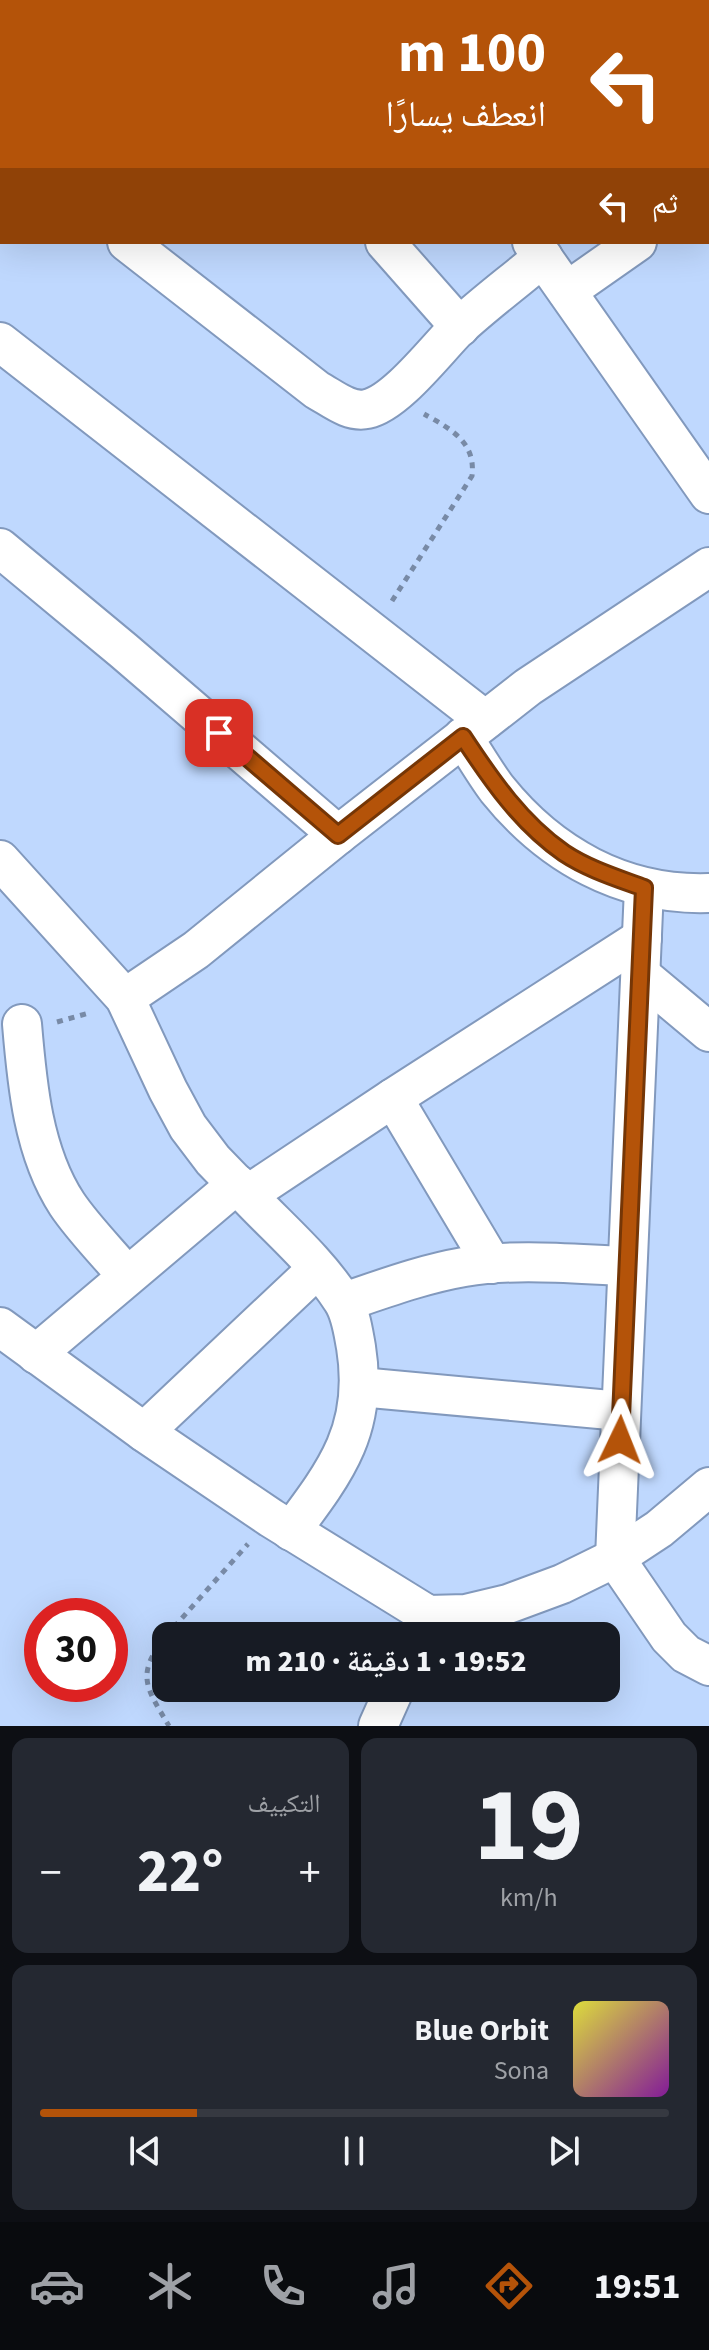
<!DOCTYPE html>
<html lang="ar">
<head>
<meta charset="utf-8">
<style>
	body { margin:0; font-family:"Source Sans 3","Noto Naskh Arabic",sans-serif; background:#242831; color:#f1f3f6; direction:rtl; height:100vh; display:flex; flex-direction:column; font-size:30px; white-space:nowrap }
	* { box-sizing:border-box; margin:0 }
	p { font-size:26px; color:#9ea1a6 }
	.icon { flex:none; width:44px; height:44px; fill:none; stroke:currentColor; stroke-width:2; stroke-linecap:round; stroke-linejoin:round }
	.map { position:relative; height:1726px; overflow:hidden; direction:ltr }
	.side { display:flex; flex-direction:column; gap:12px; padding:12px; background:#0d0f14; flex:1 }
	.side>* { flex:none }
	.banner { position:absolute; left:0px; top:0px; width:710px; height:244px; box-shadow:0 8px 32px #0002; direction:rtl; background:#b45309; color:#fff; overflow:hidden }
	.speed { position:absolute; left:24px; top:1598px; display:flex; gap:16px; font-size:40px; font-weight:700; text-align:center }
	.speed>* { display:grid; place-content:center; width:104px; height:104px; border-radius:50%; background:#171b24; box-shadow:0 8px 32px #0002; line-height:1 }
	.speed .limit { border:12px solid #d22; background:#fff; color:#111 }
	.pin { position:absolute; display:grid; place-items:center; width:68px; height:68px; color:#fff; margin:-34px; border-radius:16px; box-shadow:0 4px 12px #0006 }
	.me { position:absolute; width:88px; margin:-44px; rotate:2deg; stroke-linejoin:round; filter:drop-shadow(0 0 6px #0008) }
	.turn { display:flex; align-items:center; gap:28px; height:168px; padding:0 32px; font-size:36px }
	.turn .icon { width:104px; height:104px; stroke-width:2.5 }
	.turn b { display:block; font-size:56px; line-height:68px }
	.then { display:flex; align-items:center; height:76px; padding:0 32px; background:#0003; gap:16px; font-size:30px }
	.big { font-size:60px; font-weight:800; line-height:1.1 }
	.side .tile { flex:1; display:flex; flex-direction:column; justify-content:center; gap:12px; min-width:0; padding:0 28px; border-radius:16px; background:#242831 }
	.side .dial { align-items:center; gap:0 }
	.dial b { font-size:104px; line-height:1 }
	.song { display:flex; align-items:center; gap:24px }
	.cover { width:96px; height:96px; border-radius:12px; background:linear-gradient(135deg,hsl(60 70% 55%),hsl(290 70% 35%)) }
	.played { height:8px; border-radius:4px; background:linear-gradient(90deg,#b45309 25%,#363941 25%) }
	.keys { display:flex; justify-content:space-around; direction:ltr }
	.heat { display:flex; justify-content:space-between; align-items:center; font-size:44px; direction:ltr }
	.side .tiles { flex:1; display:grid; gap:12px; grid-template-columns:1fr 1fr }
	.tile:last-child { grid-column:span 2 }
	.trip { position:absolute; left:152px; top:1622px; width:468px; height:80px; border-radius:16px; background:#171b24; box-shadow:0 8px 32px #0002; font-weight:800; line-height:80px; text-align:center; direction:rtl }
	.tab-bar { display:flex; height:128px; justify-content:space-around; align-items:center; background:#090b0e; color:#9ea1a6 }
	.tab-bar .icon { width:56px; height:56px }
	.tab-bar .active { color:#b45309 }
	.tab-bar b { font-size:36px; color:#f1f3f6 }
	.map>svg:first-child { display:block }
	.lines { fill:none; stroke-linecap:round; stroke-linejoin:round }
	.street-casing { stroke:#8299bd; stroke-width:42 }
	.path { stroke:#788aa6; stroke-width:5; stroke-dasharray:6 6; stroke-linecap:butt }
	.street { stroke:#fff; stroke-width:38 }
	.route-casing { stroke:#753606; stroke-width:20 }
	.route { stroke:#b45309; stroke-width:14 }
</style>
</head>
<body>
<div class="map">
<svg width="709" height="1726" viewBox="0 0 709 1726">
	<rect width="100%" height="100%" fill="#bfd8fe"/>
	<g class="lines">
		<g class="street-casing">
			<g id="street">
				<path d="M 189,0 L 190,2"/>
				<path d="M 360,0 L 362,2"/>
				<path d="M 623,0 L 625,2"/>
				<path d="M 52,2 L 54,0"/>
				<path d="M 390,2 L 392,0"/>
				<path d="M 0,44 L 2,42"/>
				<path d="M 708,58 L 709,57"/>
				<path d="M 708,123 L 709,125"/>
				<path d="M 0,141 L 2,143"/>
				<path d="M 708,192 L 709,191"/>
				<path d="M 127,242 L 317,390 C 332,398 349,413 367,409 C 396,403 436,350 458,328 C 485,303 515,281 543,257"/>
				<path d="M 385,242 L 460,327"/>
				<path d="M 532,242 L 709,494"/>
				<path d="M 567,291 L 637,242"/>
				<path d="M 0,342 L 485,720"/>
				<path d="M 0,548 L 124,651 L 338,835"/>
				<path d="M 463,737 C 474,754 485,773 497,789 C 550,855 623,896 709,893"/>
				<path d="M 0,860 L 125,998 L 168,1090 L 188,1127 L 213,1160 L 247,1195"/>
				<path d="M 644,888 L 615,1558 L 669,1637 L 686,1654 L 709,1666"/>
				<path d="M 641,975 L 709,1032"/>
				<path d="M 125,998 L 196,950 L 338,835 L 528,687 L 709,567"/>
				<path d="M 22,1024 C 27,1084 33,1152 67,1204 C 83,1228 108,1253 127,1276"/>
				<path d="M 393,1098 L 492,1264"/>
				<path d="M 344,1302 C 383,1289 423,1274 464,1267 C 517,1258 573,1264 627,1266"/>
				<path d="M 0,1327 L 144,1432 L 271,1518 L 428,1615 L 466,1614 L 508,1604 L 562,1584 L 615,1558 L 659,1529 L 709,1487"/>
				<path d="M 36,1354 L 237,1184"/>
				<path d="M 360,1387 L 621,1411"/>
				<path d="M 144,1432 L 317,1269"/>
				<path d="M 291,1531 C 337,1470 369,1427 356,1347 C 353,1331 351,1313 342,1300 C 317,1261 279,1229 247,1195 L 393,1098 L 642,938"/>
				<path d="M 378,1726 L 395,1688"/>
			</g>
		</g>
		<g class="path">
			<path d="M 392,601 L 472,476 C 476,442 451,429 424,414"/>
			<path d="M 57,1022 L 89,1013"/>
			<path d="M 166,1636 L 248,1544"/>
			<path d="M 166,1636 C 135,1675 146,1687 169,1726"/>
		</g>
		<use href="#street" class="street"/>
	</g>
	<g class="lines">
		<g class="route-casing">
			<path id="route" d="M 219,733 L 338,835 L 463,737 C 492,781 521,823 564,853 C 588,869 617,878 644,888 L 620,1440"/>
		</g>
		<use href="#route" class="route"/>
	</g>
</svg>
<div class="speed"><div class="limit">30</div></div>
<div class="pin" style="left:219px;top:733px;background:#d93025"><svg class="icon" aria-label="arrive" viewBox="0 0 24 24"><path d="M6 21V4h12l-3 4 3 4H6"/></svg></div>
<svg class="me" style="left:620px;top:1440px" viewBox="-20 -20 40 40"><path d="M0-17L14 15 0 8-14 15z" fill="#b45309" stroke="#fff" stroke-width="4"/></svg>
<div class="trip">19:52 · 1 دقيقة · 210 m</div>
<div class="banner">
<div class="turn"><svg class="icon" aria-label="left" viewBox="0 0 24 24"><path d="M17 20v-9H6M10 6l-5 5 5 5"/></svg><div><b>100 m</b>انعطف يسارًا</div></div>
<div class="then">ثم<svg class="icon" aria-label="left" viewBox="0 0 24 24"><path d="M17 20v-9H6M10 6l-5 5 5 5"/></svg></div>
</div>
</div>
<section class="side">
<div class="tiles">
<div class="tile dial"><b>19</b><p>km/h</p></div>
<div class="tile"><p>التكييف</p>
<div class="heat"><a>−</a><b class="big">22°</b><a>+</a></div>
</div>
<div class="tile">
<div class="song"><i class="cover"></i><div><b>Blue Orbit</b><p>Sona</p></div></div>
<div class="played"></div>
<div class="keys"><svg class="icon" aria-label="previous" viewBox="0 0 24 24"><path d="M18 5L8 12l10 7zM5 5v14"/></svg><svg class="icon" aria-label="pause" viewBox="0 0 24 24"><path d="M8 5v14M16 5v14"/></svg><svg class="icon" aria-label="next" viewBox="0 0 24 24"><path d="M6 5l10 7-10 7zM19 5v14"/></svg></div>
</div>
</div>
</section>
<nav class="tab-bar">
<b>19:51</b>
<svg class="icon active" aria-label="directions" viewBox="0 0 24 24"><path d="M12 3l9 9-9 9-9-9zM9 14v-3h6M13 9l2 2-2 2"/></svg>
<svg class="icon" aria-label="music" viewBox="0 0 24 24"><path d="M9 18V5l10-2v13"/><circle cx="6" cy="18" r="3"/><circle cx="16" cy="16" r="3"/></svg>
<svg class="icon" aria-label="phone" viewBox="0 0 24 24"><path d="M5 4h4l2 5-3 2q2 4 5 5l2-3 5 2v4C11 20 4 13 5 4z"/></svg>
<svg class="icon" aria-label="climate" viewBox="0 0 24 24"><path d="M12 3v18M4 7l16 10M4 17L20 7"/></svg>
<svg class="icon" aria-label="car" viewBox="0 0 24 24"><path d="M5 17H2v-5l4-1 3-4h7l3 4 3 1v5h-3M9 17h6M6 11h13"/><circle cx="7" cy="17" r="2"/><circle cx="17" cy="17" r="2"/></svg>
</nav>
</body>
</html>
